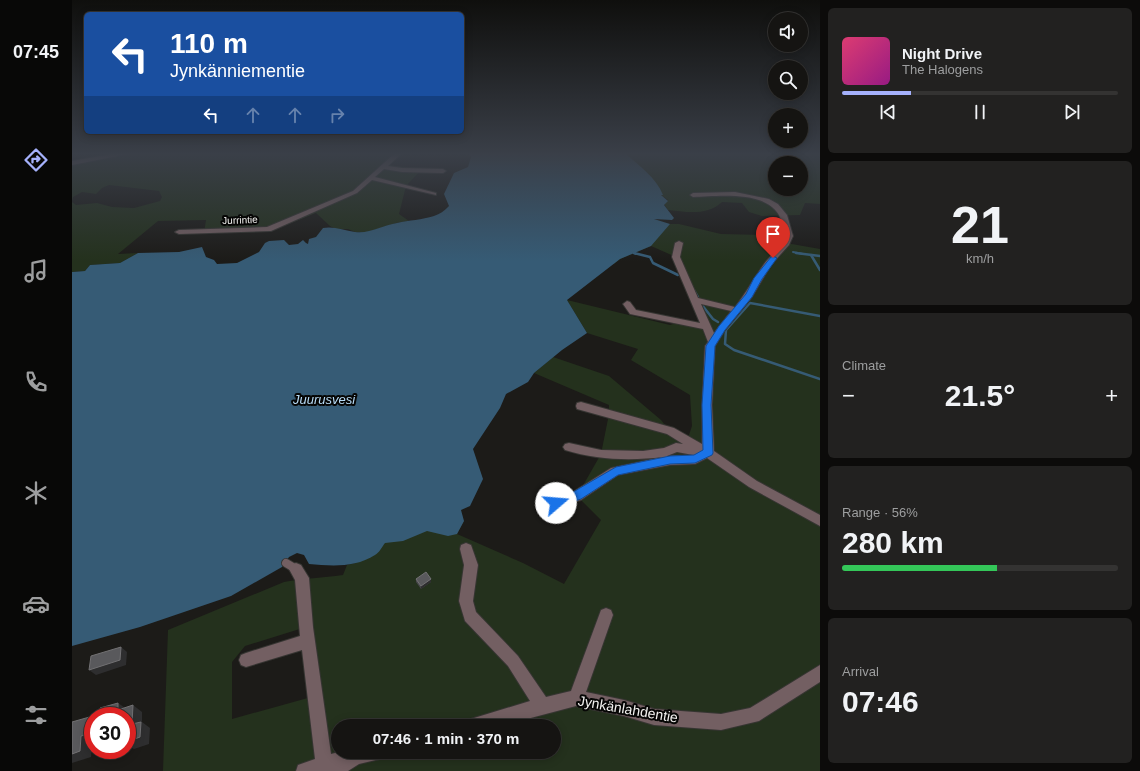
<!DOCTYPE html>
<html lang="en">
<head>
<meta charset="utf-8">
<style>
	body { margin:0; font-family:Helvetica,sans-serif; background:#222120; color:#f1f3f6; height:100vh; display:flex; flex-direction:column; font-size:15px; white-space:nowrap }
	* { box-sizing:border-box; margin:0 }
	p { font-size:13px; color:#9d9e9f }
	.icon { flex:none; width:22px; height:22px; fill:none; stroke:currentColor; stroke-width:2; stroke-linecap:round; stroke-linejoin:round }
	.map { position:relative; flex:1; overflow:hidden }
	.side { display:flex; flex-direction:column; gap:8px; padding:8px; background:#0c0b0a; width:320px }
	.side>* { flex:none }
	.hud { position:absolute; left:12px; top:12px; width:380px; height:122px; border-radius:6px; box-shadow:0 2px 10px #0003,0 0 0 1px #343332; background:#1a4fa0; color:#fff; overflow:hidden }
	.fabs { position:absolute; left:696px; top:12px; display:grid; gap:8px }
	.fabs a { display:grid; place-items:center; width:40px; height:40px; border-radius:50%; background:#151412; box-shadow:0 2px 10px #0003,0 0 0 1px #343332; font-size:20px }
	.speed { position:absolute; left:12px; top:707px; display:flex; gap:8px; font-size:20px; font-weight:700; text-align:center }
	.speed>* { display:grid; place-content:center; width:52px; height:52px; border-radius:50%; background:#151412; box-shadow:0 2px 10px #0003,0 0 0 1px #343332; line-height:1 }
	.speed .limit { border:6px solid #d22; background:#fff; color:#111 }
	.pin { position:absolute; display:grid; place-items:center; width:34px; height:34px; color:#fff; margin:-41px -17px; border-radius:50% 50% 50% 0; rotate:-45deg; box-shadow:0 0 4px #0007 }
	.pin .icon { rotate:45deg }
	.me { position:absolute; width:44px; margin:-22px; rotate:72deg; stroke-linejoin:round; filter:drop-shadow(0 0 3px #0008) }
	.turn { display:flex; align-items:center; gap:14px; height:84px; padding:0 20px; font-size:18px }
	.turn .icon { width:52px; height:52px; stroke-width:2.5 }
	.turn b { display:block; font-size:28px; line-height:34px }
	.lanes { display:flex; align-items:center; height:38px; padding:0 20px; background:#0003; justify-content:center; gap:20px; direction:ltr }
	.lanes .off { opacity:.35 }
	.big { font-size:30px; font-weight:700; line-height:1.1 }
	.side .card { flex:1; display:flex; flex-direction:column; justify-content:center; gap:6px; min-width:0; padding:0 14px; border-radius:6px; background:#222120 }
	.side .dial { align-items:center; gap:0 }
	.dial b { font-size:52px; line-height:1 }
	.song { display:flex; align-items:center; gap:12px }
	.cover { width:48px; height:48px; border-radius:6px; background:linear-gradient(135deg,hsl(340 70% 55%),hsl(310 70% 35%)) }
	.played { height:4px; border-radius:2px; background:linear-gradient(90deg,#a5b1fc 25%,#343332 25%) }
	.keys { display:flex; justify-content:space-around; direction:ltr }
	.heat { display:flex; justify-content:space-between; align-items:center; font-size:22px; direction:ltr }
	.charge { height:6px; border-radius:3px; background:linear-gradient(90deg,#34c759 56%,#343332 0) }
	.trip { position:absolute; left:259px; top:719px; width:230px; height:40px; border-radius:20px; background:#151412; box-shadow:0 2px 10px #0003,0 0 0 1px #343332; font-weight:700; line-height:40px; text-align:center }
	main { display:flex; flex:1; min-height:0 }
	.menu { display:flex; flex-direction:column; width:72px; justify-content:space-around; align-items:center; background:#080807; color:#9d9e9f }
	.menu .icon { width:28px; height:28px }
	.menu .selected { color:#a5b1fc }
	.menu b { font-size:18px; color:#f1f3f6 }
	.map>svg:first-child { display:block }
	.green { fill:#24311d; fill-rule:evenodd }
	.water { fill:#365b75 }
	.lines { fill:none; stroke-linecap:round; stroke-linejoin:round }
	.stream-far1 { stroke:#365b75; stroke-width:2 }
	.stream { stroke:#365b75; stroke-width:2.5 }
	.lane-casing { stroke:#363532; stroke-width:10 }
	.street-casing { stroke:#363532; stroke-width:2 }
	.lane { stroke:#735f62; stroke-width:8 }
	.street { fill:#735f62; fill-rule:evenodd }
	.wall { fill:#47474a }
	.shaded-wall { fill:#2e2e2f }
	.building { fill:#59595c; stroke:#727173 }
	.route { fill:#1a73e8; stroke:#114b97 }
	.labels { text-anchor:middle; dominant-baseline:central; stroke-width:4; stroke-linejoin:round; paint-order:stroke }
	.far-street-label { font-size:10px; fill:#f3f2f0; stroke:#060605 }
	.water-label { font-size:13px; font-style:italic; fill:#b8dcf7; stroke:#060605 }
	.near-street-label { font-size:14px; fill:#f3f2f0; stroke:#060605 }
</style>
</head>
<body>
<main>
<nav class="menu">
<b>07:45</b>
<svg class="icon selected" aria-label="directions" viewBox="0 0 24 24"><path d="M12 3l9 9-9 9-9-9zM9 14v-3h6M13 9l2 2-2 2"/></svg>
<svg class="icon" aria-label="music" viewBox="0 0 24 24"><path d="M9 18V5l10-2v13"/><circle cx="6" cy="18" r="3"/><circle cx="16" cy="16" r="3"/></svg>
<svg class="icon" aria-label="phone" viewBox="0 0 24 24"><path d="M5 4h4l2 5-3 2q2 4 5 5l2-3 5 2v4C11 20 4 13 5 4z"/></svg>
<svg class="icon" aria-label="climate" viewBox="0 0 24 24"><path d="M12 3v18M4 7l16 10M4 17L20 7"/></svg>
<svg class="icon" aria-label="car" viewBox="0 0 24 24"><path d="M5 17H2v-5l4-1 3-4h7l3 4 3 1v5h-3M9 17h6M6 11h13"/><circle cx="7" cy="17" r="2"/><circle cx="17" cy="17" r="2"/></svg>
<svg class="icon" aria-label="filters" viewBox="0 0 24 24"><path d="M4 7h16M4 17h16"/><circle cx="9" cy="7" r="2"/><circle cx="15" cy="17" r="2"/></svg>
</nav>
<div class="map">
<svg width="748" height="771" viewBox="0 0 748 771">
	<rect width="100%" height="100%" fill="#1c1b18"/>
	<g class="green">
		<path d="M 45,153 L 327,153 L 317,165 L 350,169 L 334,186 L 327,214 L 337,221 L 324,223 L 296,232 L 283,232 L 276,229 L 264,229 L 258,226 L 244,213 L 196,232 L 132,233 L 134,220 L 86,221 L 46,254 L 66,253 L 48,263 L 18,265 L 13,271 L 0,272 L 0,202 L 4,205 L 25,203 L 40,207 L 62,208 L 88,201 L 90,197 L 87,191 L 37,185 L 30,188 L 24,194 L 10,192 L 1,197 L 0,201 L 0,163 Z"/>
		<path d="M 553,153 L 748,153 L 748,204 L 733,203 L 728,215 L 690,216 L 677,212 L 670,203 L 650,202 C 635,216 615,212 596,210 L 592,204 L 596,200 L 589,195 L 590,195 ZM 703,163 L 729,163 L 729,189 L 703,189 Z"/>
		<path d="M 696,221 L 714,222 L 714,243 L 748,249 L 748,771 L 91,771 L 96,630 L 212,582 C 232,578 251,578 271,575 L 275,565 L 284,563 L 293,542 L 392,521 L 385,534 L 451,563 L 492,584 L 529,520 L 505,496 L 529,454 L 537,414 L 537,405 L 462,373 L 481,357 L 537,376 L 589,420 L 598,431 L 615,441 L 620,426 L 618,395 L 559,360 L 566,349 L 515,333 L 495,300 L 598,325 L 607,322 L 634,327 L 604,257 L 579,246 L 548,259 L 542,264 L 531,258 L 598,224 L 607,224 L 649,234 L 693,235 L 696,227 ZM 234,627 L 243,696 L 160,719 L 160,662 L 173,646 ZM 266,726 L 482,726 L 482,752 L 266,752 Z"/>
	</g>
	<path class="water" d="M 396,153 L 553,153 C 567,166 584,177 591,195 L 589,195 L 596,201 L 592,205 L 602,218 L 600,220 L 582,219 L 598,224 L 579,246 L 548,259 L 495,300 L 515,333 L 490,350 L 462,373 L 456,382 L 434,394 L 428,408 L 401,449 L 411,479 L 398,506 L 389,510 L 392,521 L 385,534 L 376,536 L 355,531 L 331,541 L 313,543 C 310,547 307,553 303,555 C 283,568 259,566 237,564 L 232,555 L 225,553 L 217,557 L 210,567 L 159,596 L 68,627 L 0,646 L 0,272 L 13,271 L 18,265 L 48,263 L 66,253 L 107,252 L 130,247 L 134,257 L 142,260 L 145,264 L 165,263 L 187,252 L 193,243 L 197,241 L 212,240 L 217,245 L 226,244 L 231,240 L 234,243 L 236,244 L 237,239 L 244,237 L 251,228 C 261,226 272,230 283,232 C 298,234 311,225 325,223 C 337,220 350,220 362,216 C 368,214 372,211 377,206 L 372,194 L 382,173 L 396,167 L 399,157 Z"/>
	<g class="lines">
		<g class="stream-far1">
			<path d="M 721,252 L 731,254"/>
			<path d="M 562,253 L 564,254"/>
		</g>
		<g class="stream">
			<path d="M 562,253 L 578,257 L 581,263 L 606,275"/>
			<path d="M 724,253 L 748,256"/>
			<path d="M 739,255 L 748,270"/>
			<path d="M 622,290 L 626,297"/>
			<path d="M 630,305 L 641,319 L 646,322"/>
			<path d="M 748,316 L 678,303 L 654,330 L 653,344 L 662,350 L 748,379"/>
		</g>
		<g class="lane-casing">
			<path id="lane" d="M 214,563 L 224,569"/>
		</g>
		<g class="street-casing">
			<g id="street">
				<path d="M 45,153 L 61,153 L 0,165 L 0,161 Z"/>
				<path d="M 323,153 L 330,153 L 316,166 L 330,168 L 371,169 L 374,171 L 371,173 L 330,172 L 312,169 L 303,177 L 364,193 L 364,195 L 300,180 L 285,193 L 199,231 L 107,234 L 103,232 L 107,230 L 195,227 L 281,191 Z"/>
				<path d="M 663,192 L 697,199 L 706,204 L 715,215 L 721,236 L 717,245 L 699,265 L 680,297 L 653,330 L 643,346 L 640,405 L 642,451 L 685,481 L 748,515 L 748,526 L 677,487 L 635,458 L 623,464 L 598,465 L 546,475 L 509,500 L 484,508 L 480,507 L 478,503 L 480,499 L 501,492 L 539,468 L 591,457 C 559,461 525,460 493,450 L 491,447 L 493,444 L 497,443 L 529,450 L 571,451 L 592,448 L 604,443 L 611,444 L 595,434 L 505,409 L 504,406 L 505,403 L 509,402 L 602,428 L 630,444 L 630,405 L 633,346 L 636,342 L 631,329 L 558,314 L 551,304 L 555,301 L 558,302 L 564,310 L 628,323 L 600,257 L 603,243 L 607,241 L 611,243 L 608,257 L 626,298 L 663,307 C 674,293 682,278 692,264 C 698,255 710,248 713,237 C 714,233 711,227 710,223 C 702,189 648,196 621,197 L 618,195 L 621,193 ZM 629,304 L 659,311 L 642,333 ZM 605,452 L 621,455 L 595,456 Z"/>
				<path d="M 394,543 L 399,545 L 406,565 L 401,601 L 404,612 L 446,656 L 474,697 L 499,691 L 529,610 L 534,608 L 539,610 L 541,615 L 514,692 L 552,700 L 582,709 L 649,714 L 678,708 L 748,665 L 748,682 L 687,721 L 649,730 L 582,725 L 552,716 L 504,706 L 428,726 L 394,726 L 396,720 L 402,718 L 458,701 L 436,666 L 393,621 L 387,601 L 392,565 L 388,549 L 389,545 Z"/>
				<path d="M 224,563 L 229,565 L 237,578 L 241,627 L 259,754 L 267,752 L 314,752 L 312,758 L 287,764 L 276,771 L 224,771 L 226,765 L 243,759 L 230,650 L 174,667 L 169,665 L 167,660 L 169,655 L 174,653 L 228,636 L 223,580 L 217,569 L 219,565 Z"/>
			</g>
		</g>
		<use href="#lane" class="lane"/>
		<use href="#street" class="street"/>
	</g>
	<path class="wall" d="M 344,579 L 359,579 L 359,582 L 349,589 L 344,582 Z"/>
	<g class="shaded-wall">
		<path d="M 359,579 L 359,582 L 349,589 L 349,586 Z"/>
		<path d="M 49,647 L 55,652 L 54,665 L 24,675 L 17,670 Z"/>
		<path d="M 46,703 L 56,710 L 46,710 Z"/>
		<path d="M 61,705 L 70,712 L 70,722 L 78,728 L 77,744 L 62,749 L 55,745 L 55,737 Z"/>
		<path d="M 21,733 L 21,742 L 20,743 L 19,757 L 0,763 L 0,754 L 9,736 Z"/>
	</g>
	<g class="building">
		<path d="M 354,572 L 359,579 L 349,586 L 344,579 Z"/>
		<path d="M 49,647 L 48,660 L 17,670 L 19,656 Z"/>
		<path d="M 46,703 L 46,710 L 61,705 L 60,724 L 69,722 L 68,737 L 55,742 L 55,716 L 21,716 L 28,714 L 28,708 Z"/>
		<path d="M 21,716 L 21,733 L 9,736 L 8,751 L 0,754 L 0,722 Z"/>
	</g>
	<linearGradient id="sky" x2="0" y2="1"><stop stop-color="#0f0f0d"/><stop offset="0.59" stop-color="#3a3f48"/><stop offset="1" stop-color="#3a3f48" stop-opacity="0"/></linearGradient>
	<rect width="748" height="261" fill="url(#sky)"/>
	<path class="route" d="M 701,256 L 705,258 L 690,279 L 680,297 L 653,330 L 643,346 L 639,405 L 641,453 L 640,455 L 623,463 L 598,464 L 546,475 L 509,499 L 484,508 L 480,506 L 478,503 L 480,499 L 501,492 L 544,467 L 598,456 L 622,455 L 631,450 L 630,405 L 634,346 L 647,326 L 674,294 L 682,278 L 699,257 Z"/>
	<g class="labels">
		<g class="far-street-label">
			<text transform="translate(168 220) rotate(-2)">Jurrintie</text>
		</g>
		<g class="water-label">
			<text x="252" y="399">Juurusvesi</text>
		</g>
		<g class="near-street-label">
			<text transform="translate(556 709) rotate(10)">Jynkänlahdentie</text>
		</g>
	</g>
</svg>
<div class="fabs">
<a><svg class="icon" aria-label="sound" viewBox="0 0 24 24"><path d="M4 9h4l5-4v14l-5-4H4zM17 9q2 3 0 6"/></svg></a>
<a><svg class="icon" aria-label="search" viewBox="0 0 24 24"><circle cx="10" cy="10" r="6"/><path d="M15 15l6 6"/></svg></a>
<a>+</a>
<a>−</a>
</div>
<div class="speed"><div class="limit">30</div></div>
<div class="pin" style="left:701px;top:258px;background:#d93025"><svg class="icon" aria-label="arrive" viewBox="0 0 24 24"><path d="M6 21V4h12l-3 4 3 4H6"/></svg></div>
<svg class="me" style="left:484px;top:503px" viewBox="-20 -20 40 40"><circle r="19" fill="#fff"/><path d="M0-13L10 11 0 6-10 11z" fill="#1a73e8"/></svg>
<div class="trip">07:46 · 1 min · 370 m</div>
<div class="hud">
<div class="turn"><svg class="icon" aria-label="left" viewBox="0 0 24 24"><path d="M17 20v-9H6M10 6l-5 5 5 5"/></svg><div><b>110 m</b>Jynkänniementie</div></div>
<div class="lanes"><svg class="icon" aria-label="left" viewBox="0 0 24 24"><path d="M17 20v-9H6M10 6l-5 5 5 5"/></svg><svg class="icon off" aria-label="ahead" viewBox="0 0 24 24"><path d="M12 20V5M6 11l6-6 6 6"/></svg><svg class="icon off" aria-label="ahead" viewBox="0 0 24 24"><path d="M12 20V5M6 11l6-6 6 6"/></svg><svg class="icon off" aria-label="right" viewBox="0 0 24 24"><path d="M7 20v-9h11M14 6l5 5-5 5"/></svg></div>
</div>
</div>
<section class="side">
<div class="card">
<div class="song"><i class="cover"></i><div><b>Night Drive</b><p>The Halogens</p></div></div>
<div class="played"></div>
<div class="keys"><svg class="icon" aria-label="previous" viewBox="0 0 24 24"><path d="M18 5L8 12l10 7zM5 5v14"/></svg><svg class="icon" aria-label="pause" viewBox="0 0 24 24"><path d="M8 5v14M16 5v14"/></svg><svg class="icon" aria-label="next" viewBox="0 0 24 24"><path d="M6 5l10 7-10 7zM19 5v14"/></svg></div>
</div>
<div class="card dial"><b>21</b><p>km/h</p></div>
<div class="card"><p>Climate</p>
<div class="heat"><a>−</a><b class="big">21.5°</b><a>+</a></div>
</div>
<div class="card"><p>Range · 56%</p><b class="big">280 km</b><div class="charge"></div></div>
<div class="card"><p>Arrival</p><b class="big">07:46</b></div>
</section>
</main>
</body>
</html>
